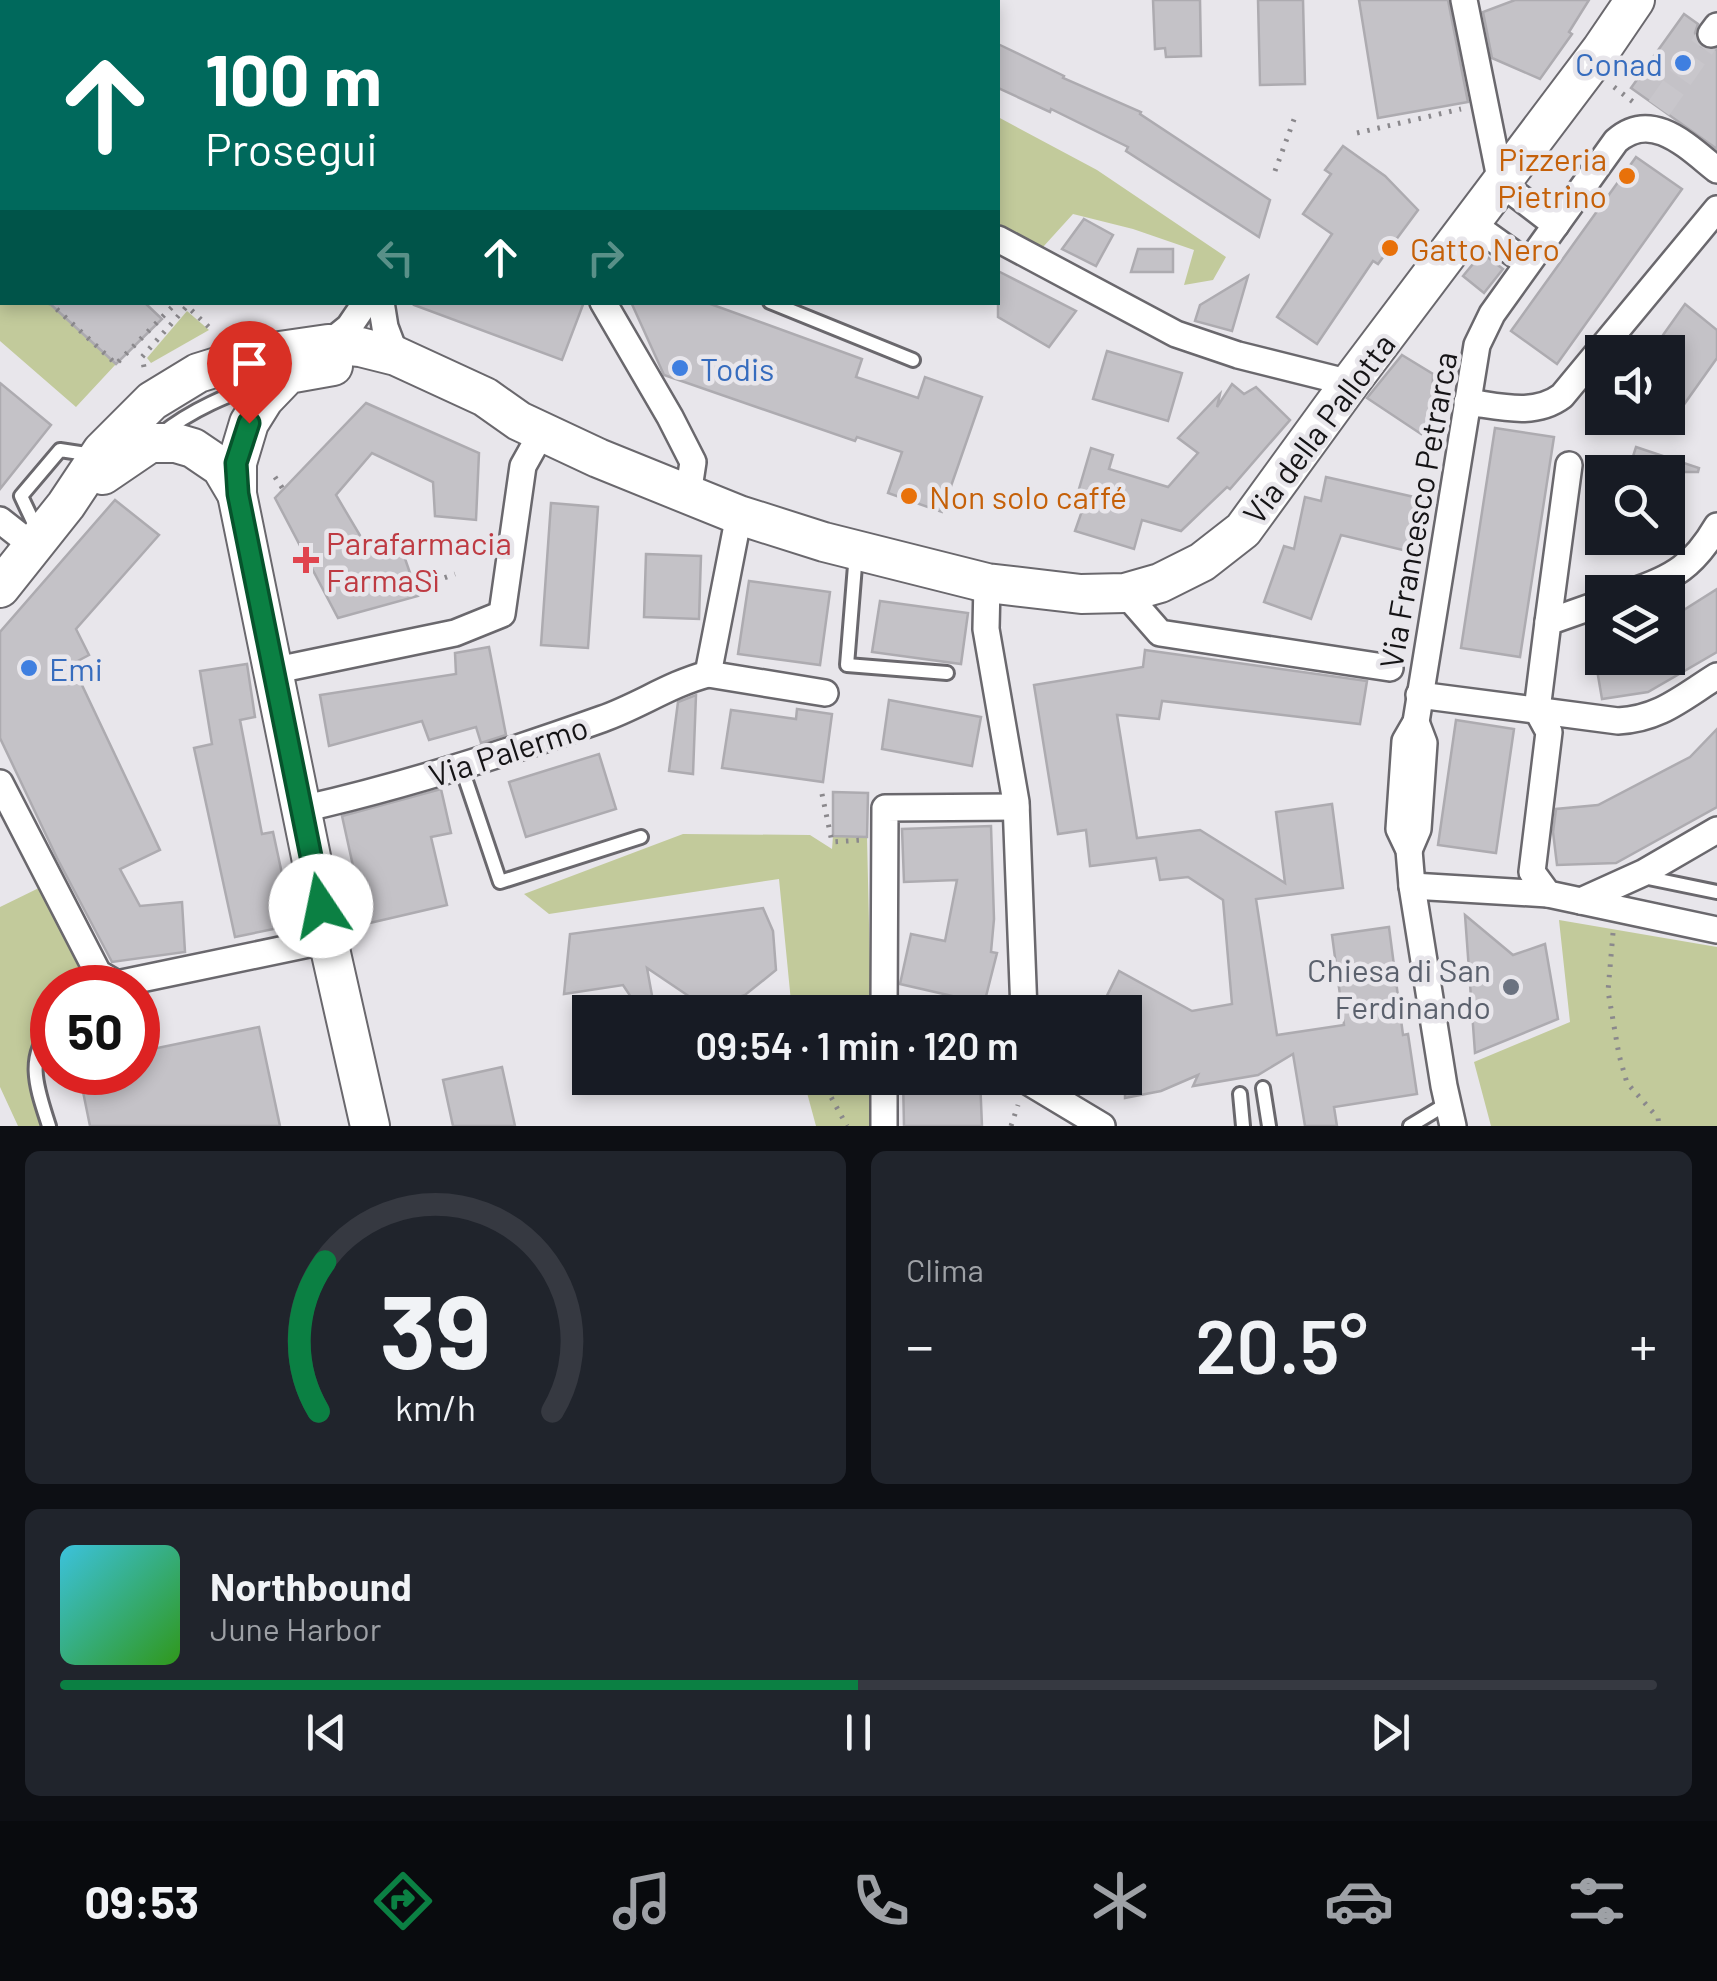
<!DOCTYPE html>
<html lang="it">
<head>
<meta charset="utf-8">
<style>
	body { margin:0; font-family:Barlow,sans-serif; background:#20242c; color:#f1f3f6; height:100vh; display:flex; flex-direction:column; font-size:38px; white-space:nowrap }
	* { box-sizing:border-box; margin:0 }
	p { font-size:32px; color:#9ea1a6 }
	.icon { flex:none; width:55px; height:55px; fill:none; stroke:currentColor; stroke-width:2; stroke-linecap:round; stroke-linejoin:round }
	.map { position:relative; height:1126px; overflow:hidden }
	.drawer { display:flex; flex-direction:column; gap:25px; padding:25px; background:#0d0f14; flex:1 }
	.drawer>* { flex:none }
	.hud { position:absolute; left:0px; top:0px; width:1000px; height:305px; box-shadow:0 5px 15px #0003; background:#00695c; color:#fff; overflow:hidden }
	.buttons { position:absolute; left:1585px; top:335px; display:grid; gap:20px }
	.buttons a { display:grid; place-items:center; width:100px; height:100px; border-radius:0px; background:#171b24; box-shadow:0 5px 15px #0003; font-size:50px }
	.speed { position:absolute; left:30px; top:965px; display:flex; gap:20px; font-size:50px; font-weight:700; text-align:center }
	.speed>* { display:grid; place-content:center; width:130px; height:130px; border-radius:50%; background:#171b24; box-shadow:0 5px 15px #0003; line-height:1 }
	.speed .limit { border:15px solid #d22; background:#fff; color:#111 }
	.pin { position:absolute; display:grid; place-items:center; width:85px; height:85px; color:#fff; margin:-102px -42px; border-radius:50% 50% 50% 0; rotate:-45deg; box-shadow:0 0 10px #0007 }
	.pin .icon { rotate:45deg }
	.me { position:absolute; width:110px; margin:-55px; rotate:349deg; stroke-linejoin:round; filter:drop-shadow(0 0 8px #0008) }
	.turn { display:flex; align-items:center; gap:35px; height:210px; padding:0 40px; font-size:45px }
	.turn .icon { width:130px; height:130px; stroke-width:2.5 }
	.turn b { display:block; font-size:70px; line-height:85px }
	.lanes { display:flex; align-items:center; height:95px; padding:0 40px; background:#0003; justify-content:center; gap:50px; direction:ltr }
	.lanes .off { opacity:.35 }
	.big { font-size:75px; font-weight:600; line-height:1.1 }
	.drawer .widget { flex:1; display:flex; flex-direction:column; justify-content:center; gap:15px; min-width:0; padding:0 35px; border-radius:15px; background:#20242c }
	.drawer .dial { align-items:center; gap:0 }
	.dial svg { height:260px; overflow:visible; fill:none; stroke:#363941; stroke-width:7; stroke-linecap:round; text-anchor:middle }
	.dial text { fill:#f1f3f6; stroke:none }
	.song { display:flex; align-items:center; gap:30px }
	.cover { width:120px; height:120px; border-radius:15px; background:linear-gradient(135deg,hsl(190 70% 55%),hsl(110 70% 35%)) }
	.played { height:10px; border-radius:5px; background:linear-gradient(90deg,#0b8043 50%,#363941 50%) }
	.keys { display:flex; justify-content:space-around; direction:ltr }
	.heat { display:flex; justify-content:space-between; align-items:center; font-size:55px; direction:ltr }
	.drawer .tiles { flex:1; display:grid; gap:25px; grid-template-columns:1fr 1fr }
	.widget:last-child { grid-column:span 2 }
	.trip { position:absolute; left:572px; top:995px; width:570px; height:100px; border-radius:0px; background:#171b24; box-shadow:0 5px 15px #0003; font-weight:600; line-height:100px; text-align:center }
	.tab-bar { display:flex; height:160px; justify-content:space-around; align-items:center; background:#090b0e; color:#9ea1a6 }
	.tab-bar .icon { width:70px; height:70px }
	.tab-bar .current { color:#0b8043 }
	.tab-bar b { font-size:45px; color:#f1f3f6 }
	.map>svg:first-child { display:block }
	.green { fill:#c2ca9b }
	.building { fill:#c4c2c7; stroke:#adabb0; stroke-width:2.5 }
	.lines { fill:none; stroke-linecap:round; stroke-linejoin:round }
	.street-tunnel { stroke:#c8c6cb; stroke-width:25; stroke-dasharray:25 12; stroke-linecap:butt }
	.lane-casing { stroke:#6a686d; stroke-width:18 }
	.street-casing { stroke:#6a686d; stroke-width:30 }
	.secondary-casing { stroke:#6a686d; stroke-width:42 }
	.path { stroke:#8a888c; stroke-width:5; stroke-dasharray:2.5 8; stroke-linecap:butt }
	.lane { stroke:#fff; stroke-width:12 }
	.street { stroke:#fff; stroke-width:25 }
	.secondary { stroke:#fff; stroke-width:38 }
	.route-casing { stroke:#07532c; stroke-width:25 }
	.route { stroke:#0b8043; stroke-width:18 }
	.shop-dot { fill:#3f7fe0; stroke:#e8e6eb; stroke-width:4 }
	.food-dot { fill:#e8710a; stroke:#e8e6eb; stroke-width:4 }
	.health-dot { fill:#e0444e; stroke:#e8e6eb; stroke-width:4 }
	.worship-dot { fill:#6b7280; stroke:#e8e6eb; stroke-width:4 }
	.labels { text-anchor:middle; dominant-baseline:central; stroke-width:9; stroke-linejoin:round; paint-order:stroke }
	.shop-label { font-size:32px; fill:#366cbe; stroke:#e8e6eb; text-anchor:start }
	.food-label { font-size:32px; fill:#c56008; stroke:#e8e6eb; text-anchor:start }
	.street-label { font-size:32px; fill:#151416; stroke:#e8e6eb }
	.health-label { font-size:32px; fill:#be3a42; stroke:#e8e6eb; text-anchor:start }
	.worship-label { font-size:32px; fill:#5b616d; stroke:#e8e6eb; text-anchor:end }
</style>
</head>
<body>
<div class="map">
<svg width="1717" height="1126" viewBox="0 0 1717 1126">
	<rect width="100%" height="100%" fill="#e8e6eb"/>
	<g class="green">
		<path d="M 998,117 L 1097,170 L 1226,257 L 1213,280 L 1184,285 L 1194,250 L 1133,229 L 1073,214 L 1043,247 L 998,225 Z"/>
		<path d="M 0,258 L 2,260 L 2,302 L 48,303 L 116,364 L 76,407 L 0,341 Z"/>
		<path d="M 187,311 L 209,330 L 151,363 L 147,358 Z"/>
		<path d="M 683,834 L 810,835 L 832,849 L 833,836 L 867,837 L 871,1012 L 792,1012 L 779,879 L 549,914 L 524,894 Z"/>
		<path d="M 43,886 L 82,959 L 88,987 L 52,988 L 52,1019 L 45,1023 L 31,1053 L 43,1126 L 18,1126 L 0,1087 L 0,907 Z"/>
		<path d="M 1559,920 L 1717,947 L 1717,1126 L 1491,1126 L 1474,1062 L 1570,1022 Z"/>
		<path d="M 803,1078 L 872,1078 L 875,1126 L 816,1126 Z"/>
	</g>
	<g class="building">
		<path d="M 1153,0 L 1200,0 L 1201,56 L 1166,57 L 1165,48 L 1155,49 Z"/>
		<path d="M 1258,0 L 1303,0 L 1305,84 L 1260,85 Z"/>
		<path d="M 1359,0 L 1448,0 L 1468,102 L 1378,118 Z"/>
		<path d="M 1515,0 L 1589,0 L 1569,32 L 1572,34 L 1540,79 L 1492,58 L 1483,12 Z"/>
		<path d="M 1684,14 L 1698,24 L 1695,33 L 1701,46 L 1708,50 L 1717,49 L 1717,149 L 1631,88 Z"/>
		<path d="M 998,44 L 1064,76 L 1063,78 L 1141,112 L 1140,114 L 1270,200 L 1259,237 L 1126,151 L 1128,147 L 1051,109 L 1050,112 L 998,88 Z"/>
		<path d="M 1343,146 L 1385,176 L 1418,210 L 1378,264 L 1373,261 L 1317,344 L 1277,317 L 1332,234 L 1303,214 L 1331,174 L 1325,170 Z"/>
		<path d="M 1636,157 L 1682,189 L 1557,364 L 1511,331 Z"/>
		<path d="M 1084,219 L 1113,235 L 1096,266 L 1062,249 Z"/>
		<path d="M 1138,249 L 1173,249 L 1173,272 L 1131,272 Z"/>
		<path d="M 1482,253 L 1503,269 L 1484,293 L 1463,276 Z"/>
		<path d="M 998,271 L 1076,311 L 1049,347 L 998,317 Z"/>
		<path d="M 1248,276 L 1232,331 L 1195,321 L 1200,305 Z"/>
		<path d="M 48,302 L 144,302 L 162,319 L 116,364 Z"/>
		<path d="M 415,302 L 584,302 L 562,360 L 414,305 Z"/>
		<path d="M 631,302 L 705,302 L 862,359 L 856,377 L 918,398 L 925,377 L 982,397 L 942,512 L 888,493 L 902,452 L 857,437 L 855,441 L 664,375 Z"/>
		<path d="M 1685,304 L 1717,330 L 1717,358 L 1668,427 L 1668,352 L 1651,352 Z"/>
		<path d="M 1107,351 L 1182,373 L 1168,421 L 1093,399 Z"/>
		<path d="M 1402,355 L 1433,374 L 1432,409 L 1421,434 L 1367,398 Z"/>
		<path d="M 0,383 L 51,425 L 0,489 Z"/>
		<path d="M 1232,384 L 1244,394 L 1256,387 L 1290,420 L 1230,489 L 1227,487 L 1181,531 L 1142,520 L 1134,549 L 1075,531 L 1083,508 L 1074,506 L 1091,448 L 1113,455 L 1109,469 L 1168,487 L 1198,453 L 1178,438 L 1220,394 L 1217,407 Z"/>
		<path d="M 366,403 L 479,453 L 476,520 L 435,516 L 433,482 L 372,453 L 336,495 L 368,549 L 402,550 L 418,596 L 338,618 L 275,498 Z"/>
		<path d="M 1495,428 L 1554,437 L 1520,657 L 1461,648 Z"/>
		<path d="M 1636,447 L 1699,468 L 1698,472 L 1628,472 Z"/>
		<path d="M 1326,477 L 1423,499 L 1411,552 L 1341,535 L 1311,619 L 1264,602 L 1284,546 L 1294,549 L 1305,497 L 1321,501 Z"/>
		<path d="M 115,500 L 159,535 L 76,629 L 89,655 L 72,664 L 160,850 L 120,869 L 140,906 L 182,902 L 185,952 L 112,962 L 57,858 L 0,738 L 0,632 Z"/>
		<path d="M 551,503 L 598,507 L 588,648 L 541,645 Z"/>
		<path d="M 646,554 L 701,556 L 699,619 L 644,617 Z"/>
		<path d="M 749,581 L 830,592 L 820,665 L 738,654 Z"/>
		<path d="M 1717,589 L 1717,652 L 1648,692 L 1602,699 L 1595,658 L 1668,658 L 1668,620 Z"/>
		<path d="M 880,601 L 968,613 L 961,664 L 872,652 Z"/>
		<path d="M 489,647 L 506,735 L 481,743 L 476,727 L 429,740 L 422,721 L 329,746 L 320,695 L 456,674 L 455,653 Z"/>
		<path d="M 1145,650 L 1367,681 L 1360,724 L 1162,701 L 1159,719 L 1117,715 L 1137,838 L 1200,830 L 1285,883 L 1276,812 L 1332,804 L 1343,888 L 1256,899 L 1277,1035 L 1344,1025 L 1332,935 L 1389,927 L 1403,1035 L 1408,1034 L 1417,1094 L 1334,1107 L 1337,1126 L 1305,1126 L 1293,1054 L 1258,1075 L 1193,1086 L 1198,1075 L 1161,1091 L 1125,1098 L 1125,1012 L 1099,1012 L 1119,971 L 1192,1011 L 1232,1004 L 1223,900 L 1188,877 L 1160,880 L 1156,858 L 1090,866 L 1086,830 L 1058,834 L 1034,685 L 1143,667 Z"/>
		<path d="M 247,664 L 255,717 L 240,720 L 262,834 L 273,832 L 293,925 L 235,937 L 194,748 L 212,744 L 200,671 Z"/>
		<path d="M 696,695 L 693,774 L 669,771 L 678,702 Z"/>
		<path d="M 889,700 L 981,717 L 972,766 L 882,749 Z"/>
		<path d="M 797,709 L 832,714 L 823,782 L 722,768 L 731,710 L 796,719 Z"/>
		<path d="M 1456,720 L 1514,729 L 1496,853 L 1438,845 Z"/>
		<path d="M 1717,729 L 1717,807 L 1616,863 L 1557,865 L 1553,832 L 1556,809 L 1598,805 L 1690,757 Z"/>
		<path d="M 599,754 L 616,809 L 526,837 L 509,782 Z"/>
		<path d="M 441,789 L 451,833 L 431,837 L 447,905 L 357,926 L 346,877 L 355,875 L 342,816 Z"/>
		<path d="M 833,792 L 868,793 L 867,837 L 833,836 Z"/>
		<path d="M 991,826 L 994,919 L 991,952 L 997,953 L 982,1012 L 960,1012 L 961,998 L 900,984 L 911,934 L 945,941 L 957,880 L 904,882 L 902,829 Z"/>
		<path d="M 763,908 L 773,931 L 776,970 L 745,995 L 723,1002 L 699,1003 L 647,968 L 655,1012 L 641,1012 L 623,985 L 564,994 L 570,934 Z"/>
		<path d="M 1465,915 L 1513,955 L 1545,944 L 1558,1019 L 1475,1053 Z"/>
		<path d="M 259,1027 L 280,1126 L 90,1126 L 79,1072 L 138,1072 L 138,1052 Z"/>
		<path d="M 502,1067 L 515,1126 L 453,1126 L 443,1080 Z"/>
		<path d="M 903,1078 L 980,1078 L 982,1126 L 904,1126 Z"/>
	</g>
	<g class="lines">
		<path class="street-tunnel" d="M 1659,108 L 1711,34"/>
		<g class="lane-casing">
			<g id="lane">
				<path d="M 425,0 L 429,2"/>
				<path d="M 770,302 L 913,360"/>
				<path d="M 160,435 C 192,409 228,395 266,381"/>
				<path d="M 37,530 L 21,496 L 60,450 L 93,455"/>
				<path d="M 856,553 L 847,665 L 947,673"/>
				<path d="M 461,766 L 500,882 L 641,837"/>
				<path d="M 1639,876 L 1717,892"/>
				<path d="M 1263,1088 L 1269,1126"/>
				<path d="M 1240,1094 L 1243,1126"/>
				<path d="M 49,1126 C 38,1091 24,1058 52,1028"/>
				<path d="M 1410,1126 L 1448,1103"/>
			</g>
		</g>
		<g class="street-casing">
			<g id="street">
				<path d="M 259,0 L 261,2"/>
				<path d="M 1464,0 L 1501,183 L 1556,225"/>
				<path d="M 1711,34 L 1717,26"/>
				<path d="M 1471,223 L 1527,263"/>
				<path d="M 998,239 L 1176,334 L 1238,355 L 1350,383"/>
				<path d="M 381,302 L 385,327 L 396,356"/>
				<path d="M 603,302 L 670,417 L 693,462 L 688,495"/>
				<path d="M 328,344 L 349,327 L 366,302"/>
				<path d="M 1467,402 C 1499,406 1534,417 1562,396 L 1717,209"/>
				<path d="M 0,520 L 33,546"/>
				<path d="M 987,583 L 986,629 L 1016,802 L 1024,1012"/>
				<path d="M 1631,592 C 1674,578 1694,565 1717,526"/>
				<path d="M 1125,593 L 1160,633 L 1390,668"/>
				<path d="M 1602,603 L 1548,622 L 1537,710 L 1549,732 L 1532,872 L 1548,894 L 1717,930"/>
				<path d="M 1548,622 L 1569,465"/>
				<path d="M 272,671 L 455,633 L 502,614 L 523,466 L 542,432"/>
				<path d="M 708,674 L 825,693"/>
				<path d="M 1419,695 L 1618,721 C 1660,719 1683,697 1717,676"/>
				<path d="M 0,783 L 98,973 L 117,984 L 328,940"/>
				<path d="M 302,809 C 404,786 504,754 602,719 C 639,706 670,684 708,674 L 739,515"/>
				<path d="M 1409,850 L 1418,829 L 1424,743 L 1416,722"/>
				<path d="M 1412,886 L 1548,894"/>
				<path d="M 1581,901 L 1643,873 L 1717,830"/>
				<path d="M 884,1012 L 885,808 L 1016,807"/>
				<path d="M 1027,1078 L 1027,1081 L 1102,1126"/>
				<path d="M 884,1126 L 884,1078"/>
				<path d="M 1453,1126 L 1444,1086 L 1412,886 L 1409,850 L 1399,829 L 1405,741 L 1416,722 L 1477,345 L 1492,314 L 1616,141 C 1652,109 1688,147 1717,170"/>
			</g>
		</g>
		<g class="secondary-casing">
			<g id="secondary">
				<path d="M 333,366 L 288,374 L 264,399 L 249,423 L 237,463 L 237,494 L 328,940 L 370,1126"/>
				<path d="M 103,475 L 150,443 L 176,443 L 193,448 L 221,467 L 237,494"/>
				<path d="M 0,588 L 66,505 L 102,451 L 152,401 L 198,373 L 259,354 L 328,344 L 360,347 L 396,356 L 485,397 L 519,421 L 598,458 L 739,515 L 824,542 L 987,583 L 1081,594 L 1125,593 L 1160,583 L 1202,562 L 1243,530 L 1350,383 L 1601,50 L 1635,0"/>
			</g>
		</g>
		<g class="path">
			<path d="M 608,2 L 612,0"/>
			<path d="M 1614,87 L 1637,105"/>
			<path d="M 1357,133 L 1461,109"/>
			<path d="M 1275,171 L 1296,114"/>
			<path d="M 0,258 L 2,260"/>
			<path d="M 49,302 L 116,364 L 177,302"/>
			<path d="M 186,302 L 187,306 L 214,332"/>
			<path d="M 144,367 L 142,357 L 187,306"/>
			<path d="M 275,477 L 283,489"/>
			<path d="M 415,588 L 455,574"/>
			<path d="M 822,794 L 832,842 L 862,840"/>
			<path d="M 1613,933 L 1608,991 L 1619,1055 L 1627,1083 L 1658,1118 L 1659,1126"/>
			<path d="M 791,1007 L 796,1012"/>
			<path d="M 825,1078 L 826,1088 L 847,1126"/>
			<path d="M 1011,1126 L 1018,1105"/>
		</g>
		<use href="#lane" class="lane"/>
		<use href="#street" class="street"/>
		<use href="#secondary" class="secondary"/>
	</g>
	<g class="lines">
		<g class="route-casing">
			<path id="route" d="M 249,423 L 236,463 L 238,494 L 321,906"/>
		</g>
		<use href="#route" class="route"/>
	</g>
	<g class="shop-dot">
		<circle cx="1683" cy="63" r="10"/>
		<circle cx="680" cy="368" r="10"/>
		<circle cx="29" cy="668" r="10"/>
	</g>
	<g class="food-dot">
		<circle cx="1627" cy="176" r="10"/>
		<circle cx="1390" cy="248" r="10"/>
		<circle cx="909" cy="496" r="10"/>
	</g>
	<path class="health-dot" d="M301 545h10v10h10v10h-10v10h-10v-10h-10v-10h10z"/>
	<circle class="worship-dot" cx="1511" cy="987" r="10"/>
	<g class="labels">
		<g class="shop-label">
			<text x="1663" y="63" text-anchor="end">Conad</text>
			<text x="700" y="368">Todis</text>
			<text x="49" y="668">Emi</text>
		</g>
		<g class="food-label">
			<text x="1607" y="158" text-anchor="end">Pizzeria<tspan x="1607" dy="37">Pietrino</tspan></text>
			<text x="1410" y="248">Gatto Nero</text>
			<text x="929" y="496">Non solo caffé</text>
		</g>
		<g class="street-label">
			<text transform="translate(1318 428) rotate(-53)">Via della Pallotta</text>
			<text transform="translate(1417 510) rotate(-80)">Via Francesco Petrarca</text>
			<text transform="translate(508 750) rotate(-18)">Via Palermo</text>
		</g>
		<g class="health-label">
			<text x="326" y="542">Parafarmacia<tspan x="326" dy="37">FarmaSì</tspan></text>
		</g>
		<g class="worship-label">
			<text x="1491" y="969">Chiesa di San<tspan x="1491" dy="37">Ferdinando</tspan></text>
		</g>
	</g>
</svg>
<div class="buttons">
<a><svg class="icon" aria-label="sound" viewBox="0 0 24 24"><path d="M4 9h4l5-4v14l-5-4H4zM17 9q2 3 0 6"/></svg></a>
<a><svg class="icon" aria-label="search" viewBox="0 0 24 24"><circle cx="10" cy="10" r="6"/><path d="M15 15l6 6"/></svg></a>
<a><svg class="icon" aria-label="layers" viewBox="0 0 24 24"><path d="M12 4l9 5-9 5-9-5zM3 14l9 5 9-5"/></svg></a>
</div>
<div class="speed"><div class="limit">50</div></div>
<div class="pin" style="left:249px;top:423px;background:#d93025"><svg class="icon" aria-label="arrive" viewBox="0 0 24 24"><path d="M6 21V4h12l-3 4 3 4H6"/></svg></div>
<svg class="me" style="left:321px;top:906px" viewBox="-20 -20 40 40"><circle r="19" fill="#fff"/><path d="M0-13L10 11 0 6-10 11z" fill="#0b8043"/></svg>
<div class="trip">09:54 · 1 min · 120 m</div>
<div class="hud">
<div class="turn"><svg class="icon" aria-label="ahead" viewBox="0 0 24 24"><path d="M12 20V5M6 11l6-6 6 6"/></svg><div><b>100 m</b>Prosegui</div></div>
<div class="lanes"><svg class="icon off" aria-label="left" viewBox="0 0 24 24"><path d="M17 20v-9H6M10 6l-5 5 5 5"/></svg><svg class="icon" aria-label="ahead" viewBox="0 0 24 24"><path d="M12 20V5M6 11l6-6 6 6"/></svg><svg class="icon off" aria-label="right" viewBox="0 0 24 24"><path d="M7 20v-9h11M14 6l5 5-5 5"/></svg></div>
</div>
</div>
<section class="drawer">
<div class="tiles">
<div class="widget dial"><svg viewBox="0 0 100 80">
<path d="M14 69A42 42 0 1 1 86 69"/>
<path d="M14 69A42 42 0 0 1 16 23" stroke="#0b8043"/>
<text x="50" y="56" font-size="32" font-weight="700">39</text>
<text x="50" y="72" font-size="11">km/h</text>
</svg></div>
<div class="widget"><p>Clima</p>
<div class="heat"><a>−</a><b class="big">20.5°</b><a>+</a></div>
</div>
<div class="widget">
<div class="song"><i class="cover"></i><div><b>Northbound</b><p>June Harbor</p></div></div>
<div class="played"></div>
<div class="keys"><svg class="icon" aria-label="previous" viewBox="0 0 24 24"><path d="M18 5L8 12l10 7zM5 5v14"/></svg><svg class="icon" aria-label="pause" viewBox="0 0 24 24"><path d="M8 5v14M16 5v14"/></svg><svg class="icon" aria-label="next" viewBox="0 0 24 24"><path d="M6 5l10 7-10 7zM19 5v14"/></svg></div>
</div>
</div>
</section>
<nav class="tab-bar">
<b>09:53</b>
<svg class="icon current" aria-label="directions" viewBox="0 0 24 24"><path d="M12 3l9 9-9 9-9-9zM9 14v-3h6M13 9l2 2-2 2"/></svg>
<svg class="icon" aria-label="music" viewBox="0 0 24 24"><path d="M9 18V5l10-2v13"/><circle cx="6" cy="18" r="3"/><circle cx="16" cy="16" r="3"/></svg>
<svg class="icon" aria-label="phone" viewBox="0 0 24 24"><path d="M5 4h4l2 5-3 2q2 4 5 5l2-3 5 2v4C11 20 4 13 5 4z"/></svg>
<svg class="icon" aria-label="climate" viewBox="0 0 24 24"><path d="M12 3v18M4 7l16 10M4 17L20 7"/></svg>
<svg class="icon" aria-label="car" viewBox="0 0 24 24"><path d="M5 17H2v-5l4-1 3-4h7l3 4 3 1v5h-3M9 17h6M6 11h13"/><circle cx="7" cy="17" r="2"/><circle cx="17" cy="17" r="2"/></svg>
<svg class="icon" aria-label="filters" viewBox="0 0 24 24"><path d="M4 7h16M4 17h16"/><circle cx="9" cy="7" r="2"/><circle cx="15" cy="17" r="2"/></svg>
</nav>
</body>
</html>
